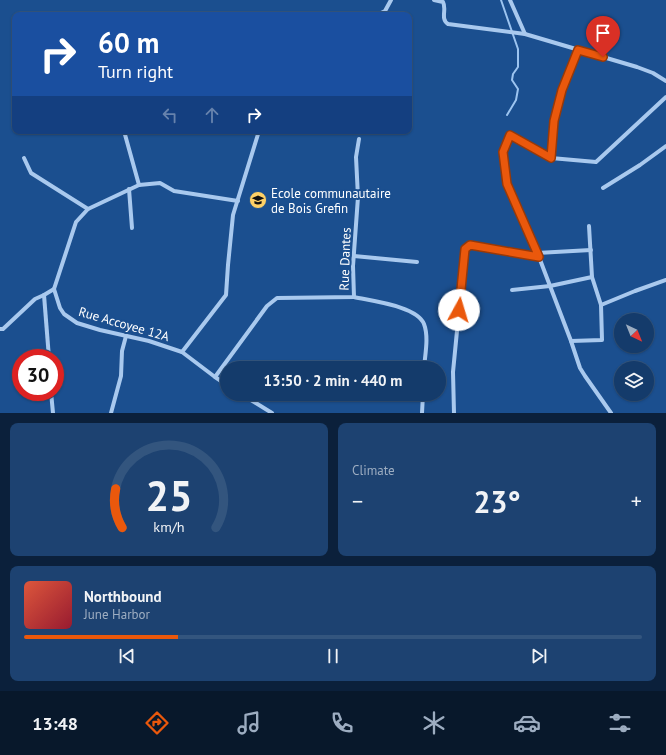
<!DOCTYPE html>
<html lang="en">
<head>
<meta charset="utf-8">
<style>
	body { margin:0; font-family:"PT Sans",sans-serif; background:#1d4271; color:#f1f3f6; height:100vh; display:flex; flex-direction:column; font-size:15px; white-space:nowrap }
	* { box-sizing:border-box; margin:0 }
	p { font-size:13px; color:#9dadc1 }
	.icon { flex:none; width:22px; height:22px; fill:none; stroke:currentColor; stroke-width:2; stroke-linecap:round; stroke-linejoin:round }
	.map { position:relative; height:413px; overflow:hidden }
	.panel { display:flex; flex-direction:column; gap:10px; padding:10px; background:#0b203b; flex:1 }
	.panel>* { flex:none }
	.hud { position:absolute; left:12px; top:12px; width:400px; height:122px; border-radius:8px; box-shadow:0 1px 3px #0004,0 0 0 1px #33557e; background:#1a4fa0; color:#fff; overflow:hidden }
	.needle { width:26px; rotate:137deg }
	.fabs { position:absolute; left:614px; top:313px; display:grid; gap:8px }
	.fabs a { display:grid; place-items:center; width:40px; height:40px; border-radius:50%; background:#143b6b; box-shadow:0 1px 3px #0004,0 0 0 1px #33557e; font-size:20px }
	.speed { position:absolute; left:12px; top:349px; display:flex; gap:8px; font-size:20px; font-weight:700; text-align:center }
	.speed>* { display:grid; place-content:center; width:52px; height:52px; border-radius:50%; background:#143b6b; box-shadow:0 1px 3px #0004,0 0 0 1px #33557e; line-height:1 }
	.speed .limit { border:6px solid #d22; background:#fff; color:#111 }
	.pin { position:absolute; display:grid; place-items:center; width:34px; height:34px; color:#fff; margin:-41px -17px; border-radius:50% 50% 50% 0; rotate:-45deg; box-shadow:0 0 4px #0007 }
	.pin .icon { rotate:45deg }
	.me { position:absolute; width:44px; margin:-22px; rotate:6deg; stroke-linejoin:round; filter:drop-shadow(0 0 3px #0008) }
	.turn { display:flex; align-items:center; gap:14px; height:84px; padding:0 20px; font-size:18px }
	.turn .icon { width:52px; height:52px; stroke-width:2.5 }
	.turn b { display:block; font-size:28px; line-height:34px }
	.lanes { display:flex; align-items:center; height:38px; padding:0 20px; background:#0003; justify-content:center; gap:20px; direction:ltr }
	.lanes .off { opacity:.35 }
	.big { font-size:30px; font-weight:700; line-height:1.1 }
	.panel .widget { flex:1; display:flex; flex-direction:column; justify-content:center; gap:6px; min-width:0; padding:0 14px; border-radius:8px; background:#1d4271 }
	.panel .dial { align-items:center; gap:0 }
	.dial svg { height:104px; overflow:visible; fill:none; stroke:#33557e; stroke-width:7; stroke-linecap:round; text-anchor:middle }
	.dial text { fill:#f1f3f6; stroke:none }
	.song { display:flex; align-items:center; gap:12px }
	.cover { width:48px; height:48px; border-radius:6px; background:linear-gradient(135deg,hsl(10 70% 55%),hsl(350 70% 35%)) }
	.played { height:4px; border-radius:2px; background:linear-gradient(90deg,#ea580c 25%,#33557e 25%) }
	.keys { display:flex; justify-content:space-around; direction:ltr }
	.heat { display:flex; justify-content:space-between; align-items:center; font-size:22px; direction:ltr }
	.panel .tiles { flex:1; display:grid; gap:10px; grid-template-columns:1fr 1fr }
	.widget:last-child { grid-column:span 2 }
	.trip { position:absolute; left:220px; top:361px; width:226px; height:40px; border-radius:20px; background:#143b6b; box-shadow:0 1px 3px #0004,0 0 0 1px #33557e; font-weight:700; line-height:40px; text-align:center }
	.menu { display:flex; height:64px; justify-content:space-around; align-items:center; background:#08182b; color:#9dadc1 }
	.menu .icon { width:28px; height:28px }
	.menu .active { color:#ea580c }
	.menu b { font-size:18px; color:#f1f3f6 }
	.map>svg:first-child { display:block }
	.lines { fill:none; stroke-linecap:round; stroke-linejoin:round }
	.stream { stroke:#9cc4f0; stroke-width:2 }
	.street { stroke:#a9c9ee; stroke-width:4 }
	.route-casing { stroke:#983908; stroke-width:10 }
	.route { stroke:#ea580c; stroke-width:7 }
	.labels { text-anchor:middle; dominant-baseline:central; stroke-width:4; stroke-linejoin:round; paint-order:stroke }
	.poi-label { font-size:13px; fill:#fff; stroke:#1b4f8f; text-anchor:start }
	.street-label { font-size:13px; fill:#fff; stroke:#1b4f8f }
</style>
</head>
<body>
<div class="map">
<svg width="666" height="413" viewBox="0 0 666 413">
	<rect width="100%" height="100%" fill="#1b4f8f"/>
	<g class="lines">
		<path class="stream" d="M 501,0 L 518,49 L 518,67 L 513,74 L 512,80 L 518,89 L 516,100 L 507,115"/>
		<g class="street">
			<path d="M 434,0 L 443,2 C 447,9 440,19 448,24 L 525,34 L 637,67 L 653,73 L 666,81"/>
			<path d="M 510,0 L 525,34"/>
			<path d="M 332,15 L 381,13 L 385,11 L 391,0"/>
			<path d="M 124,131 L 139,185"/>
			<path d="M 24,158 L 31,173 L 88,209"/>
			<path d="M 551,158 L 554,121 L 562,90 L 578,50"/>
			<path d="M 603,188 L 640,165 L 666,146"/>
			<path d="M 129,189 L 132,228"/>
			<path d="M 537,253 L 591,250"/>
			<path d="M 354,256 L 417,262"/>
			<path d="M 512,290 L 550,286 L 592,277"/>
			<path d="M 44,295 L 49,358"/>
			<path d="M 354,297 C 371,301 417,306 424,324 C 429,337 425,355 424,368"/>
			<path d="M 601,305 L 635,291 L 666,280"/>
			<path d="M 0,329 L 3,329 L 35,299 L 44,295 L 54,289"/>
			<path d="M 571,341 L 602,340 L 601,305 L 592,277 L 589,226"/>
			<path d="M 182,352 L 226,295 L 228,265 L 233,215 L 259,131"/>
			<path d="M 349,365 L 394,368"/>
			<path d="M 215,377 L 267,306 L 277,298 L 354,297 L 353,266 L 358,197 L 356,157 L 359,139"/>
			<path d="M 227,385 L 215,377 L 182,352 L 149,341 L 100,330 L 77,323 L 64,314 L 60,308 L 54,289 L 76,222 L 88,209 L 139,185 L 160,183 L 174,191 L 238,201"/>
			<path d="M 51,392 L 53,413"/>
			<path d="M 241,394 L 272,413"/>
			<path d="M 111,413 L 121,376 L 122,351 L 126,336"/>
			<path d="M 422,413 L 423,394"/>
			<path d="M 454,413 L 453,372 L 465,249 L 469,245 L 539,257"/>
			<path d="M 611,413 L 585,376 L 580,368 L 571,341 L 539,257 L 507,184 L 503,152 L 510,135 L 551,158 L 596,162 L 666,97"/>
		</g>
	</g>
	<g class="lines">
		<g class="route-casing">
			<path id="route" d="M 459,310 L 465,249 L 470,245 L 539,257 L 507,184 L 503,152 L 510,135 L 551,158 L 554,121 L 562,90 L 578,50 L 603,57"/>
		</g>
		<use href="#route" class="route"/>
	</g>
	<defs>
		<g id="school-disc" transform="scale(0.9)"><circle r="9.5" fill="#ffd166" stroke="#1b4f8f"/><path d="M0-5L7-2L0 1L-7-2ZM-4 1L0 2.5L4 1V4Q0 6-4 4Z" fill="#111"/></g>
	</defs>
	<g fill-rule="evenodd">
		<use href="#school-disc" x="258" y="200"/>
	</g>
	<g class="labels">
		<g class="poi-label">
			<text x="271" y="193">Ecole communautaire<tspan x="271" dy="15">de Bois Grefin</tspan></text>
		</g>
		<g class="street-label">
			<text transform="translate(345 259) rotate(-88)">Rue Dantes</text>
			<text transform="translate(124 324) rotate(16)">Rue Accoyee 12A</text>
		</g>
	</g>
</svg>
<div class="fabs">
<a><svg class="needle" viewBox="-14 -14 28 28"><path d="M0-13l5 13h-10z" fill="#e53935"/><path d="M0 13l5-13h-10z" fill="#9dadc1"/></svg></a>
<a><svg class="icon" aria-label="layers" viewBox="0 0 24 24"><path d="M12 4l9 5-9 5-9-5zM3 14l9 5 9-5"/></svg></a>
</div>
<div class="speed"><div class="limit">30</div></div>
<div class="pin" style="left:603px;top:57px;background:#d93025"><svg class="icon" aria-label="arrive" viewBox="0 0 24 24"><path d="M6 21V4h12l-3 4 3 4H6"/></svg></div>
<svg class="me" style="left:459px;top:310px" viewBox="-20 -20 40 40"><circle r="19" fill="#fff"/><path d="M0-13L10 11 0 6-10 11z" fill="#ea580c"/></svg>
<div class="trip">13:50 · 2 min · 440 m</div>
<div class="hud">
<div class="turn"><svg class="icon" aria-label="right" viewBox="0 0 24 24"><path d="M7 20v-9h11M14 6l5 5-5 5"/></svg><div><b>60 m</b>Turn right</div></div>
<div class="lanes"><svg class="icon off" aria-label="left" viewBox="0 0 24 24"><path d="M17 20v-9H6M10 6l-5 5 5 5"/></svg><svg class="icon off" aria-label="ahead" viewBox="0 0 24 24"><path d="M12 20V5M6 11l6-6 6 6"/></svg><svg class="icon" aria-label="right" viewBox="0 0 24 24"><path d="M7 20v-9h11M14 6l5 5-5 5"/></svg></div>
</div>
</div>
<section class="panel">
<div class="tiles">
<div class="widget dial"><svg viewBox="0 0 100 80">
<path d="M14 69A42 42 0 1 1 86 69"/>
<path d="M14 69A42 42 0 0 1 9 39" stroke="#ea580c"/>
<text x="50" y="56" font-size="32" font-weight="700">25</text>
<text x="50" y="72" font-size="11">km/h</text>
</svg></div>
<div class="widget"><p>Climate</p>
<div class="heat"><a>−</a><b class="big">23°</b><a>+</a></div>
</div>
<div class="widget">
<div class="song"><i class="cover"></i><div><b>Northbound</b><p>June Harbor</p></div></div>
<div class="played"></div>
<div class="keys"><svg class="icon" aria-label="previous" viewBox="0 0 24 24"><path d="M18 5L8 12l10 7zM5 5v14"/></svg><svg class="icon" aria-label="pause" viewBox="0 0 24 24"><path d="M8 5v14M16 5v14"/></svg><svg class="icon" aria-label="next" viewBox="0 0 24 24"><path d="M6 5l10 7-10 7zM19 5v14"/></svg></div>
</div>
</div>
</section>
<nav class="menu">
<b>13:48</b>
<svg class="icon active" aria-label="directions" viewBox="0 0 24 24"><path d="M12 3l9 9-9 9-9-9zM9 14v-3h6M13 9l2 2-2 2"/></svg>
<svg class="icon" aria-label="music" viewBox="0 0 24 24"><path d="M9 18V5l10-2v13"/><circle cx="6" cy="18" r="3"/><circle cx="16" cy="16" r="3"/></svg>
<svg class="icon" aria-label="phone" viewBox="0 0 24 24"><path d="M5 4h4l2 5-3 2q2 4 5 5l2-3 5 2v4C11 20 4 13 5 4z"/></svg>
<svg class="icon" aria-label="climate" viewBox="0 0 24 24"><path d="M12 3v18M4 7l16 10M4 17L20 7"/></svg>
<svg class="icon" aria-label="car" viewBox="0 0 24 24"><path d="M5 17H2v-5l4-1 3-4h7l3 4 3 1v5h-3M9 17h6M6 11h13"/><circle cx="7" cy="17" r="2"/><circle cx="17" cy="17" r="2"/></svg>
<svg class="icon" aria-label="filters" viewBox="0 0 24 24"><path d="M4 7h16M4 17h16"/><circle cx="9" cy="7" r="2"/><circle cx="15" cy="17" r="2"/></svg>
</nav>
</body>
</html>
